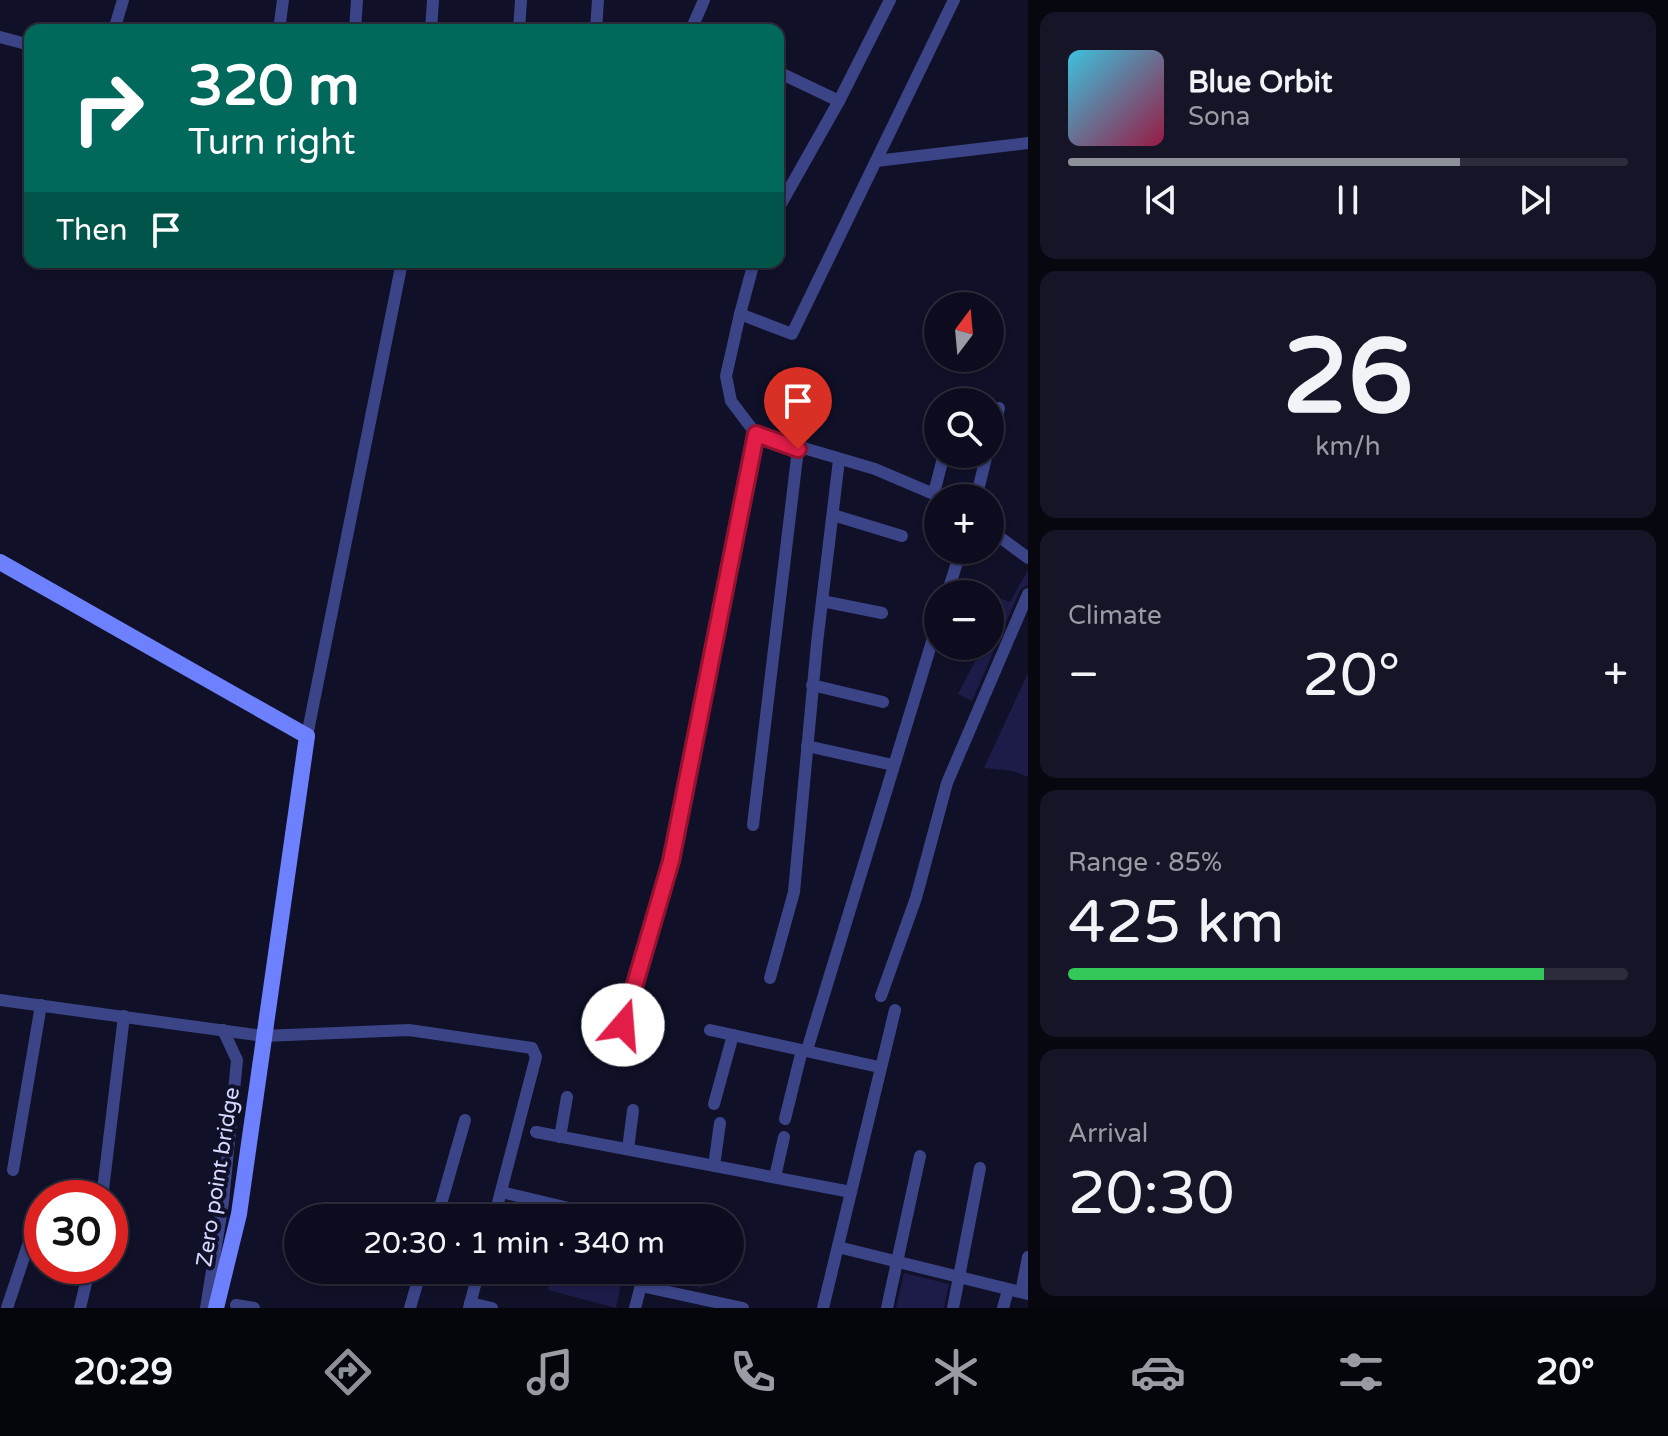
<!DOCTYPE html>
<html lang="en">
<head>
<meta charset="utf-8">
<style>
	body { margin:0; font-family:"Varela Round",sans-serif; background:#151527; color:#f1f3f6; height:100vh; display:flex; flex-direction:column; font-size:30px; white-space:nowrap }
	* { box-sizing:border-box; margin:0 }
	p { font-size:26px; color:#9a9ba4 }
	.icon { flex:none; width:44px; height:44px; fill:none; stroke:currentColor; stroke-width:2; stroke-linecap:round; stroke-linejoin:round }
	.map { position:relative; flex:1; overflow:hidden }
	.details { display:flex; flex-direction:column; gap:12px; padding:12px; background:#070710; width:640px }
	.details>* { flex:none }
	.banner { position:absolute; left:24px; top:24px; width:760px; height:244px; border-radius:16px; box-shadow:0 2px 6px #0004,0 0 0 2px #2c2c3c; background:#00695c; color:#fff; overflow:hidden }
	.needle { width:52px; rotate:16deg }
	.controls { position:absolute; left:924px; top:292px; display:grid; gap:16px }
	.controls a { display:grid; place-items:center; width:80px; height:80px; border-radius:50%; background:#0c0c1e; box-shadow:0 2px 6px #0004,0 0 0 2px #2c2c3c; font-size:40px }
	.speed { position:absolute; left:24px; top:1180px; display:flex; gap:16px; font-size:40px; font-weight:700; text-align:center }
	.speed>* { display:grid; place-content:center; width:104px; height:104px; border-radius:50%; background:#0c0c1e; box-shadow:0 2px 6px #0004,0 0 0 2px #2c2c3c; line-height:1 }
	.speed .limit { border:12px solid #d22; background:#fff; color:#111 }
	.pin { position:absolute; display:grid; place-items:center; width:68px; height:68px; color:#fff; margin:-82px -34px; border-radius:50% 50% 50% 0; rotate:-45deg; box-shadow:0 0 8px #0007 }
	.pin .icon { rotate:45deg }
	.me { position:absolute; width:88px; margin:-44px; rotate:18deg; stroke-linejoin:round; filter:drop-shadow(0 0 6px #0008) }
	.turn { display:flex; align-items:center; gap:28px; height:168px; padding:0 32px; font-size:36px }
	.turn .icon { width:104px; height:104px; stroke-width:2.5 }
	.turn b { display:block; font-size:56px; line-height:68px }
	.then { display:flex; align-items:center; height:76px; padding:0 32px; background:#0003; gap:16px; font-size:30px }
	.big { font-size:60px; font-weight:600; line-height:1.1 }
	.details .tile { flex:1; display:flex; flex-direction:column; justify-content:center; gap:12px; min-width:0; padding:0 28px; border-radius:16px; background:#151527 }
	.details .dial { align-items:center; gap:0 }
	.dial b { font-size:104px; line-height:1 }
	.song { display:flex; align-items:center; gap:24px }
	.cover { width:96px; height:96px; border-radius:12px; background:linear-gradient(135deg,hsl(190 70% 55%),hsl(340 70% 35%)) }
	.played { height:8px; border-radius:4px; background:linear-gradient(90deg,#8c9099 70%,#2c2c3c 70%) }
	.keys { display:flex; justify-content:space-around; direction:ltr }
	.heat { display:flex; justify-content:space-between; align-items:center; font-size:44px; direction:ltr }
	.charge { height:12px; border-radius:6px; background:linear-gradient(90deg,#34c759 85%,#2c2c3c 0) }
	.trip { position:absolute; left:284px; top:1204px; width:460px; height:80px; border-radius:40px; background:#0c0c1e; box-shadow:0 2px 6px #0004,0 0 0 2px #2c2c3c; font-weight:600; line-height:80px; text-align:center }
	.tab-bar { display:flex; height:128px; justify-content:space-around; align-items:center; background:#05050c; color:#9a9ba4 }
	.tab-bar .icon { width:56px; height:56px }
	.tab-bar .selected { color:#8c9099 }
	.tab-bar b { font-size:36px; color:#f1f3f6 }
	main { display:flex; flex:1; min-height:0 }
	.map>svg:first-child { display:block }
	.building { fill:#1d1c49 }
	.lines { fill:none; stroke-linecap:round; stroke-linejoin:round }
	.street { stroke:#3b4487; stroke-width:12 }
	.secondary { stroke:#6d81ff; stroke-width:16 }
	.route-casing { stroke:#92132f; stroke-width:20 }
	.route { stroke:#e11d48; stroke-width:14 }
	.labels { text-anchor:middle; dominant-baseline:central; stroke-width:8; stroke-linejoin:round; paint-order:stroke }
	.street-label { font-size:22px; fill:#d6d8ff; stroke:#101028 }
</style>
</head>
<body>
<main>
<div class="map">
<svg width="1028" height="1308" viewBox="0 0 1028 1308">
	<rect width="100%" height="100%" fill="#101028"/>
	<g class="building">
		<path d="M 1028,570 L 1028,585 L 1020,590 L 972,701 L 958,694 L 983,646 L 990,646 L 990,595 L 1010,602 Z"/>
		<path d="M 1028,673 L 1028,777 L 1013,771 L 984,768 Z"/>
		<path d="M 553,1270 L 624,1270 L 616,1308 L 548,1290 Z"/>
		<path d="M 654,1270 L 707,1270 L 702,1288 L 652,1278 Z"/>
		<path d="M 904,1273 L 949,1284 L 944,1308 L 896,1308 Z"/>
	</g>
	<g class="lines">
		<g class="street">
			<path d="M 114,30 L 123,0"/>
			<path d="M 279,30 L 283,0"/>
			<path d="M 355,30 L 357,0"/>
			<path d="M 431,30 L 433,0"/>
			<path d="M 519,30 L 521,0"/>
			<path d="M 596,30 L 598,0"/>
			<path d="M 691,30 L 704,0"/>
			<path d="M 0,37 L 30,45"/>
			<path d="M 778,72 L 839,101"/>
			<path d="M 876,161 L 1028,143"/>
			<path d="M 778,209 L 839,101 L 890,0"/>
			<path d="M 754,262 L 740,314 L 792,334 L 954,0"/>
			<path d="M 740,314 L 726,376 L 731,401 L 756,434 L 875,469 L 943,498"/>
			<path d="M 990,443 L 999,408"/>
			<path d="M 934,493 L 944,454"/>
			<path d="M 976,498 L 987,454"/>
			<path d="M 833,515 L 902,536"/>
			<path d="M 990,530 L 1028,558"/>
			<path d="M 947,594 L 961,550"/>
			<path d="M 822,601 L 882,613"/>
			<path d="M 812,685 L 883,702"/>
			<path d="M 307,736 L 402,262"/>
			<path d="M 807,746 L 893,765"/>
			<path d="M 753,825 L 798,449"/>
			<path d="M 770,978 L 794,892 L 817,643 L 839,460"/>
			<path d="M 881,996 L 916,898 L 947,783 L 1028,594"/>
			<path d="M 0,1000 L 263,1036 L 409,1030 L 532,1048 L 536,1057 L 494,1218"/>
			<path d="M 623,1025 L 665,889 L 756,434"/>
			<path d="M 710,1030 L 879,1067"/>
			<path d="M 807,1050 L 938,622"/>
			<path d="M 714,1104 L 733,1035"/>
			<path d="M 785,1119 L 802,1050"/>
			<path d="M 536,1132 L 851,1192"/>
			<path d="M 560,1137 L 567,1097"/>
			<path d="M 628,1149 L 633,1110"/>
			<path d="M 714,1166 L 720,1123"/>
			<path d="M 13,1170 L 41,1005"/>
			<path d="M 775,1177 L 784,1137"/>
			<path d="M 501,1192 L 611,1218"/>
			<path d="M 102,1198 L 124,1016"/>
			<path d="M 437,1218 L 465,1120"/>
			<path d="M 838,1247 L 1028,1294"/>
			<path d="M 641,1286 L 743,1308"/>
			<path d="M 1021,1292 L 1028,1257"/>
			<path d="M 470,1303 L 492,1308"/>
			<path d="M 236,1305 L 254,1308"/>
			<path d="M 7,1308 L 35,1224"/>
			<path d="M 80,1308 L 90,1266"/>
			<path d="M 206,1308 L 223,1202 L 237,1060 L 223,1030"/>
			<path d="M 410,1308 L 421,1270"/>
			<path d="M 469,1308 L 479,1270"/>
			<path d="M 635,1308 L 645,1270"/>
			<path d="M 823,1308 L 895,1010"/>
			<path d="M 887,1308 L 920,1156"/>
			<path d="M 953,1308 L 980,1168"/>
			<path d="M 1003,1308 L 1008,1290"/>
		</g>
		<path class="secondary" d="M 0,562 L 307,736 L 239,1214 L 216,1308"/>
	</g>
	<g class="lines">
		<g class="route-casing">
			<path id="route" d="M 623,1025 L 671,861 L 756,434 L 798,449"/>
		</g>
		<use href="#route" class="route"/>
	</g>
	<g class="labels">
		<g class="street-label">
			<text transform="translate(218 1177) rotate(-81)">Zero point bridge</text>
		</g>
	</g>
</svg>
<div class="controls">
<a><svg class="needle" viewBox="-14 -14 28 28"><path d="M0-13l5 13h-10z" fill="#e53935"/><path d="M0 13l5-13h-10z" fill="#9a9ba4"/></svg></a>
<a><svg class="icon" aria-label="search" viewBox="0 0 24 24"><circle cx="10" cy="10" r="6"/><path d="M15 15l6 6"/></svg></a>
<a>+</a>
<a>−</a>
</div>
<div class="speed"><div class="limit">30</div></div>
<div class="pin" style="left:798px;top:449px;background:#d93025"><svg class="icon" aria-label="arrive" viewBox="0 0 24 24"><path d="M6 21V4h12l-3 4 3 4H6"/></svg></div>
<svg class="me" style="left:623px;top:1025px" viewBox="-20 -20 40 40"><circle r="19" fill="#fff"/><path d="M0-13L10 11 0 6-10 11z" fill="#e11d48"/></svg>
<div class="trip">20:30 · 1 min · 340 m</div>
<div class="banner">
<div class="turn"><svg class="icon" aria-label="right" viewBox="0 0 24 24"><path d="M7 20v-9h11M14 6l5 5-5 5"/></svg><div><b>320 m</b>Turn right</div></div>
<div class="then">Then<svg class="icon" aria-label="arrive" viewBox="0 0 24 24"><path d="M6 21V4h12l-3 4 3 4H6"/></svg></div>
</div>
</div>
<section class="details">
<div class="tile">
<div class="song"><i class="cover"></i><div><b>Blue Orbit</b><p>Sona</p></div></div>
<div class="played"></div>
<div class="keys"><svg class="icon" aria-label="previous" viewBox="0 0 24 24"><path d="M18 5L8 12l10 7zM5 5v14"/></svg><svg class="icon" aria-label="pause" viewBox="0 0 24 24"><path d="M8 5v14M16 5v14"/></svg><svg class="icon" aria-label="next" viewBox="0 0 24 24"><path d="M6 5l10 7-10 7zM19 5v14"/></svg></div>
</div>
<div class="tile dial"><b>26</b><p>km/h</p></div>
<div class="tile"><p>Climate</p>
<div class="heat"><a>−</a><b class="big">20°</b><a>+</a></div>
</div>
<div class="tile"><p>Range · 85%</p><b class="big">425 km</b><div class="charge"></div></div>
<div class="tile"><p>Arrival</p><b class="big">20:30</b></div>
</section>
</main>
<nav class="tab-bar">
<b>20:29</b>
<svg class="icon selected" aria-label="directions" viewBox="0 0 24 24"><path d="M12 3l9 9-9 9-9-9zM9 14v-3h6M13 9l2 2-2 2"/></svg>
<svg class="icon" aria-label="music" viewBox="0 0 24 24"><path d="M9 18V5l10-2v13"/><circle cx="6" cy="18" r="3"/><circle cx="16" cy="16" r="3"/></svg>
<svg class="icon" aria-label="phone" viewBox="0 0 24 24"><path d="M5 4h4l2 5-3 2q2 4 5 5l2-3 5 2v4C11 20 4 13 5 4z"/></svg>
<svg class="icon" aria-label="climate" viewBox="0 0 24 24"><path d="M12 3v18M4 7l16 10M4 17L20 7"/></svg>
<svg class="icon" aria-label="car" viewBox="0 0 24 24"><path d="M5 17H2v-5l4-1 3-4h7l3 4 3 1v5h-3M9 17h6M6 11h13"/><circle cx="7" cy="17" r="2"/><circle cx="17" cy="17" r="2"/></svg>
<svg class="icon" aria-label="filters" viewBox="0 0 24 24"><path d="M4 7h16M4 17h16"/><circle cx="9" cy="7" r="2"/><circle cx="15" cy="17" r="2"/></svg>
<b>20°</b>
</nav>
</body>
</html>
